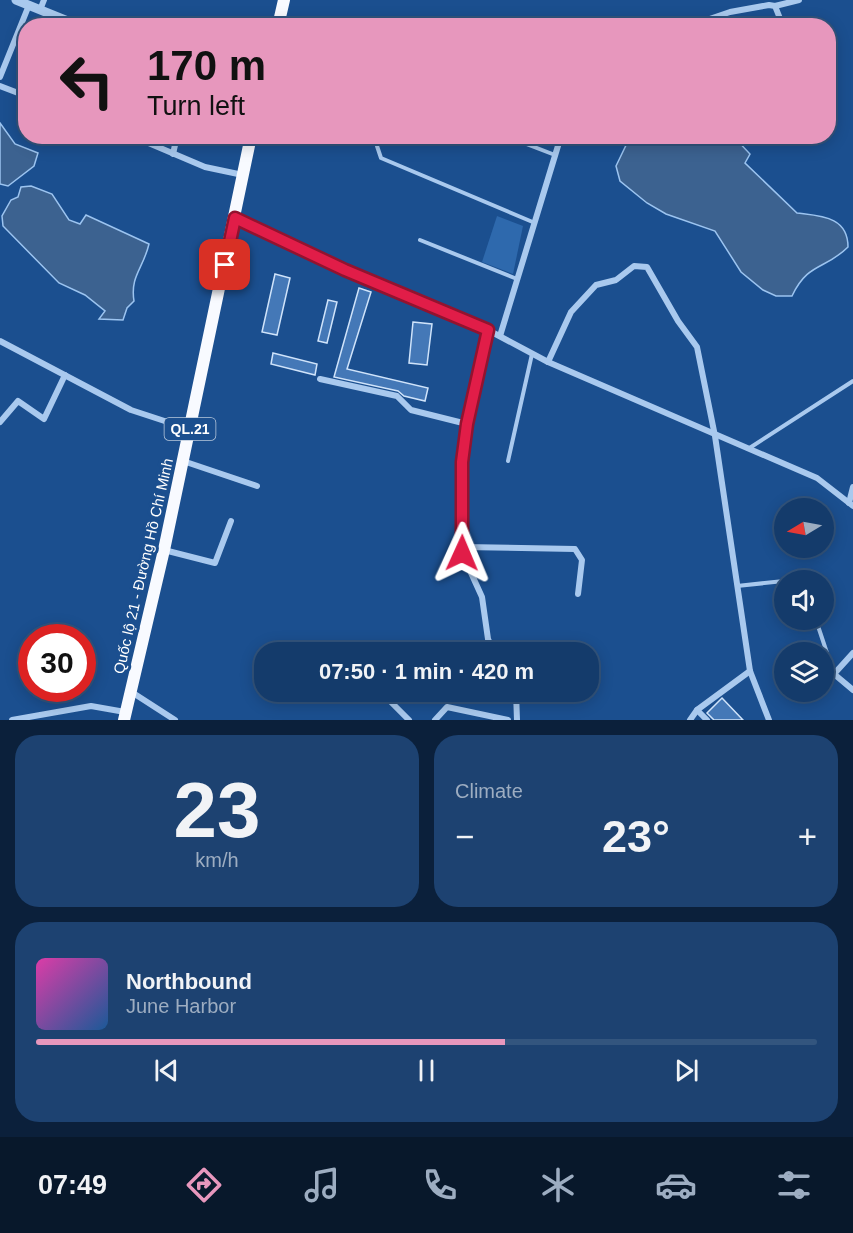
<!DOCTYPE html>
<html lang="en">
<head>
<meta charset="utf-8">
<style>
	body { margin:0; font-family:Helvetica,sans-serif; background:#1d4271; color:#f1f3f6; height:100vh; display:flex; flex-direction:column; font-size:22px; white-space:nowrap }
	* { box-sizing:border-box; margin:0 }
	p { font-size:20px; color:#9dadc1 }
	.icon { flex:none; width:33px; height:33px; fill:none; stroke:currentColor; stroke-width:2; stroke-linecap:round; stroke-linejoin:round }
	.map { position:relative; height:720px; overflow:hidden }
	.side { display:flex; flex-direction:column; gap:15px; padding:15px; background:#0b203b; flex:1 }
	.side>* { flex:none }
	.hud { position:absolute; left:18px; top:18px; width:818px; height:126px; border-radius:24px; box-shadow:0 3px 15px #0003,0 0 0 2px #33557e; background:#e797bd; color:#111; overflow:hidden }
	.needle { width:39px; rotate:260deg }
	.controls { position:absolute; left:774px; top:498px; display:grid; gap:12px }
	.controls a { display:grid; place-items:center; width:60px; height:60px; border-radius:50%; background:#143b6b; box-shadow:0 3px 15px #0003,0 0 0 2px #33557e; font-size:30px }
	.speed { position:absolute; left:18px; top:624px; display:flex; gap:12px; font-size:30px; font-weight:700; text-align:center }
	.speed>* { display:grid; place-content:center; width:78px; height:78px; border-radius:50%; background:#143b6b; box-shadow:0 3px 15px #0003,0 0 0 2px #33557e; line-height:1 }
	.speed .limit { border:9px solid #d22; background:#fff; color:#111 }
	.pin { position:absolute; display:grid; place-items:center; width:51px; height:51px; color:#fff; margin:-26px; border-radius:12px; box-shadow:0 3px 9px #0006 }
	.me { position:absolute; width:66px; margin:-33px; rotate:1deg; stroke-linejoin:round; filter:drop-shadow(0 0 4px #0008) }
	.turn { display:flex; align-items:center; gap:21px; height:126px; padding:0 30px; font-size:27px }
	.turn .icon { width:78px; height:78px; stroke-width:2.5 }
	.turn b { display:block; font-size:42px; line-height:51px }
	.big { font-size:45px; font-weight:600; line-height:1.1 }
	.side .card { flex:1; display:flex; flex-direction:column; justify-content:center; gap:9px; min-width:0; padding:0 21px; border-radius:24px; background:#1d4271 }
	.side .dial { align-items:center; gap:0 }
	.dial b { font-size:78px; line-height:1 }
	.song { display:flex; align-items:center; gap:18px }
	.cover { width:72px; height:72px; border-radius:9px; background:linear-gradient(135deg,hsl(320 70% 55%),hsl(210 70% 35%)) }
	.played { height:6px; border-radius:3px; background:linear-gradient(90deg,#e797bd 60%,#33557e 60%) }
	.keys { display:flex; justify-content:space-around; direction:ltr }
	.heat { display:flex; justify-content:space-between; align-items:center; font-size:33px; direction:ltr }
	.side .tiles { flex:1; display:grid; gap:15px; grid-template-columns:1fr 1fr }
	.card:last-child { grid-column:span 2 }
	.trip { position:absolute; left:254px; top:642px; width:345px; height:60px; border-radius:24px; background:#143b6b; box-shadow:0 3px 15px #0003,0 0 0 2px #33557e; font-weight:600; line-height:60px; text-align:center }
	.tabs { display:flex; height:96px; justify-content:space-around; align-items:center; background:#08182b; color:#9dadc1 }
	.tabs .icon { width:42px; height:42px }
	.tabs .on { color:#e797bd }
	.tabs b { font-size:27px; color:#f1f3f6 }
	.map>svg:first-child { display:block }
	.green { fill:#2e69ad }
	.water { fill:#3c6290; stroke:#9cc4f0; stroke-width:1.5 }
	.building { fill:#4478b7; stroke:#cfe3fa; stroke-width:1.5 }
	.lines { fill:none; stroke-linecap:round; stroke-linejoin:round }
	.service { stroke:#a9c9ee; stroke-width:4 }
	.minor { stroke:#a9c9ee; stroke-width:6 }
	.tertiary { stroke:#a9c9ee; stroke-width:9 }
	.trunk { stroke:#f8faff; stroke-width:12 }
	.route-casing { stroke:#92132f; stroke-width:15 }
	.route { stroke:#e11d48; stroke-width:10 }
	.labels { text-anchor:middle; dominant-baseline:central; stroke-width:6; stroke-linejoin:round; paint-order:stroke }
	.shield { fill:#1b4f8f; stroke:#bbcadd; stroke-width:1.5 }
	.shield-label { font-size:14px; font-weight:bold; fill:#fff }
	.street-label { font-size:15px; fill:#fff; stroke:#1b4f8f }
</style>
</head>
<body>
<div class="map">
<svg width="853" height="720" viewBox="0 0 853 720">
	<rect width="100%" height="100%" fill="#1b4f8f"/>
	<path class="green" d="M 497,216 L 523,226 L 513,274 L 482,262 Z"/>
	<g class="water">
		<path d="M 0,123 L 15,144 L 38,153 L 34,166 L 8,186 L 0,184 Z"/>
		<path d="M 630,137 L 734,137 L 750,154 L 745,163 L 797,213 C 820,216 848,216 848,247 C 825,270 808,262 792,296 L 776,296 L 763,290 L 741,272 L 715,231 L 666,214 L 647,203 L 620,181 L 616,166 Z"/>
		<path d="M 31,186 L 52,194 L 69,220 L 80,224 L 86,215 L 149,244 C 143,269 130,276 134,301 L 127,308 L 123,320 L 99,319 L 105,311 L 85,295 L 59,283 L 3,226 L 2,216 L 11,200 L 18,197 L 21,187 Z"/>
	</g>
	<g class="building">
		<path d="M 275,274 L 290,278 L 277,335 L 262,332 Z"/>
		<path d="M 359,288 L 371,292 L 347,369 L 428,388 L 425,401 L 404,396 L 398,391 L 334,377 Z"/>
		<path d="M 328,300 L 337,302 L 327,343 L 318,341 Z"/>
		<path d="M 413,322 L 432,324 L 427,365 L 409,363 Z"/>
		<path d="M 273,353 L 317,364 L 315,375 L 271,364 Z"/>
		<path d="M 722,698 L 743,720 L 714,720 L 707,713 Z"/>
	</g>
	<g class="lines">
		<g class="service">
			<path d="M 382,136 L 377,146 L 381,158 L 535,223"/>
			<path d="M 506,136 L 555,155"/>
			<path d="M 420,240 L 517,279"/>
			<path d="M 748,449 L 853,381"/>
			<path d="M 508,461 L 532,354"/>
			<path d="M 792,580 L 803,580"/>
			<path d="M 737,586 L 784,581"/>
			<path d="M 816,620 L 834,674"/>
		</g>
		<g class="minor">
			<path d="M 775,6 L 799,0"/>
			<path d="M 40,10 L 44,0"/>
			<path d="M 689,26 L 730,12 L 769,5 L 775,6 L 783,26"/>
			<path d="M 0,77 L 29,5"/>
			<path d="M 828,78 L 834,84"/>
			<path d="M 0,86 L 26,96"/>
			<path d="M 132,136 L 205,167 L 243,175"/>
			<path d="M 173,154 L 177,136"/>
			<path d="M 235,218 L 345,270 L 488,330 L 548,362 L 817,478 L 853,506"/>
			<path d="M 488,330 L 467,424 L 462,462 L 462,553 L 482,597 L 488,639 L 494,652"/>
			<path d="M 500,336 L 561,136"/>
			<path d="M 0,341 L 131,410 L 189,429"/>
			<path d="M 548,362 L 571,312 L 596,285 L 616,280 L 634,266 L 647,267 L 678,321 L 697,347 L 715,436 L 750,671 L 769,720"/>
			<path d="M 320,379 L 397,396 L 411,410 L 467,424"/>
			<path d="M 0,422 L 18,401 L 44,419 L 65,375"/>
			<path d="M 183,461 L 257,486"/>
			<path d="M 849,503 L 853,487"/>
			<path d="M 463,547 L 575,549 L 582,560 L 578,594"/>
			<path d="M 164,550 L 215,563 L 231,521"/>
			<path d="M 853,653 L 834,674 L 853,690"/>
			<path d="M 130,691 L 175,720"/>
			<path d="M 516,692 L 517,720"/>
			<path d="M 391,702 L 409,720"/>
			<path d="M 697,710 L 707,720"/>
			<path d="M 12,720 L 91,706 L 125,712"/>
			<path d="M 435,720 L 447,707 L 508,720"/>
			<path d="M 690,720 L 697,710 L 750,671"/>
		</g>
		<path class="tertiary" d="M 16,0 L 80,26"/>
		<g class="trunk">
			<path d="M 278,26 L 284,0"/>
			<path d="M 124,720 L 164,550 L 251,136"/>
		</g>
	</g>
	<g class="lines">
		<g class="route-casing">
			<path id="route" d="M 225,265 L 235,218 L 345,270 L 488,330 L 467,424 L 462,462 L 462,553"/>
		</g>
		<use href="#route" class="route"/>
	</g>
	<g class="labels">
		<rect class="shield" x="164.5" y="418" width="51" height="22" rx="4.5"/>
		<g class="shield-label">
			<text x="190" y="429">QL.21</text>
		</g>
		<g class="street-label">
			<text transform="translate(143 566) rotate(-77)">Quốc lộ 21 - Đường Hồ Chí Minh</text>
		</g>
	</g>
</svg>
<div class="controls">
<a><svg class="needle" viewBox="-14 -14 28 28"><path d="M0-13l5 13h-10z" fill="#e53935"/><path d="M0 13l5-13h-10z" fill="#9dadc1"/></svg></a>
<a><svg class="icon" aria-label="sound" viewBox="0 0 24 24"><path d="M4 9h4l5-4v14l-5-4H4zM17 9q2 3 0 6"/></svg></a>
<a><svg class="icon" aria-label="layers" viewBox="0 0 24 24"><path d="M12 4l9 5-9 5-9-5zM3 14l9 5 9-5"/></svg></a>
</div>
<div class="speed"><div class="limit">30</div></div>
<div class="pin" style="left:225px;top:265px;background:#d93025"><svg class="icon" aria-label="arrive" viewBox="0 0 24 24"><path d="M6 21V4h12l-3 4 3 4H6"/></svg></div>
<svg class="me" style="left:462px;top:553px" viewBox="-20 -20 40 40"><path d="M0-17L14 15 0 8-14 15z" fill="#e11d48" stroke="#fff" stroke-width="4"/></svg>
<div class="trip">07:50 · 1 min · 420 m</div>
<div class="hud">
<div class="turn"><svg class="icon" aria-label="left" viewBox="0 0 24 24"><path d="M17 20v-9H6M10 6l-5 5 5 5"/></svg><div><b>170 m</b>Turn left</div></div>
</div>
</div>
<section class="side">
<div class="tiles">
<div class="card dial"><b>23</b><p>km/h</p></div>
<div class="card"><p>Climate</p>
<div class="heat"><a>−</a><b class="big">23°</b><a>+</a></div>
</div>
<div class="card">
<div class="song"><i class="cover"></i><div><b>Northbound</b><p>June Harbor</p></div></div>
<div class="played"></div>
<div class="keys"><svg class="icon" aria-label="previous" viewBox="0 0 24 24"><path d="M18 5L8 12l10 7zM5 5v14"/></svg><svg class="icon" aria-label="pause" viewBox="0 0 24 24"><path d="M8 5v14M16 5v14"/></svg><svg class="icon" aria-label="next" viewBox="0 0 24 24"><path d="M6 5l10 7-10 7zM19 5v14"/></svg></div>
</div>
</div>
</section>
<nav class="tabs">
<b>07:49</b>
<svg class="icon on" aria-label="directions" viewBox="0 0 24 24"><path d="M12 3l9 9-9 9-9-9zM9 14v-3h6M13 9l2 2-2 2"/></svg>
<svg class="icon" aria-label="music" viewBox="0 0 24 24"><path d="M9 18V5l10-2v13"/><circle cx="6" cy="18" r="3"/><circle cx="16" cy="16" r="3"/></svg>
<svg class="icon" aria-label="phone" viewBox="0 0 24 24"><path d="M5 4h4l2 5-3 2q2 4 5 5l2-3 5 2v4C11 20 4 13 5 4z"/></svg>
<svg class="icon" aria-label="climate" viewBox="0 0 24 24"><path d="M12 3v18M4 7l16 10M4 17L20 7"/></svg>
<svg class="icon" aria-label="car" viewBox="0 0 24 24"><path d="M5 17H2v-5l4-1 3-4h7l3 4 3 1v5h-3M9 17h6M6 11h13"/><circle cx="7" cy="17" r="2"/><circle cx="17" cy="17" r="2"/></svg>
<svg class="icon" aria-label="filters" viewBox="0 0 24 24"><path d="M4 7h16M4 17h16"/><circle cx="9" cy="7" r="2"/><circle cx="15" cy="17" r="2"/></svg>
</nav>
</body>
</html>
